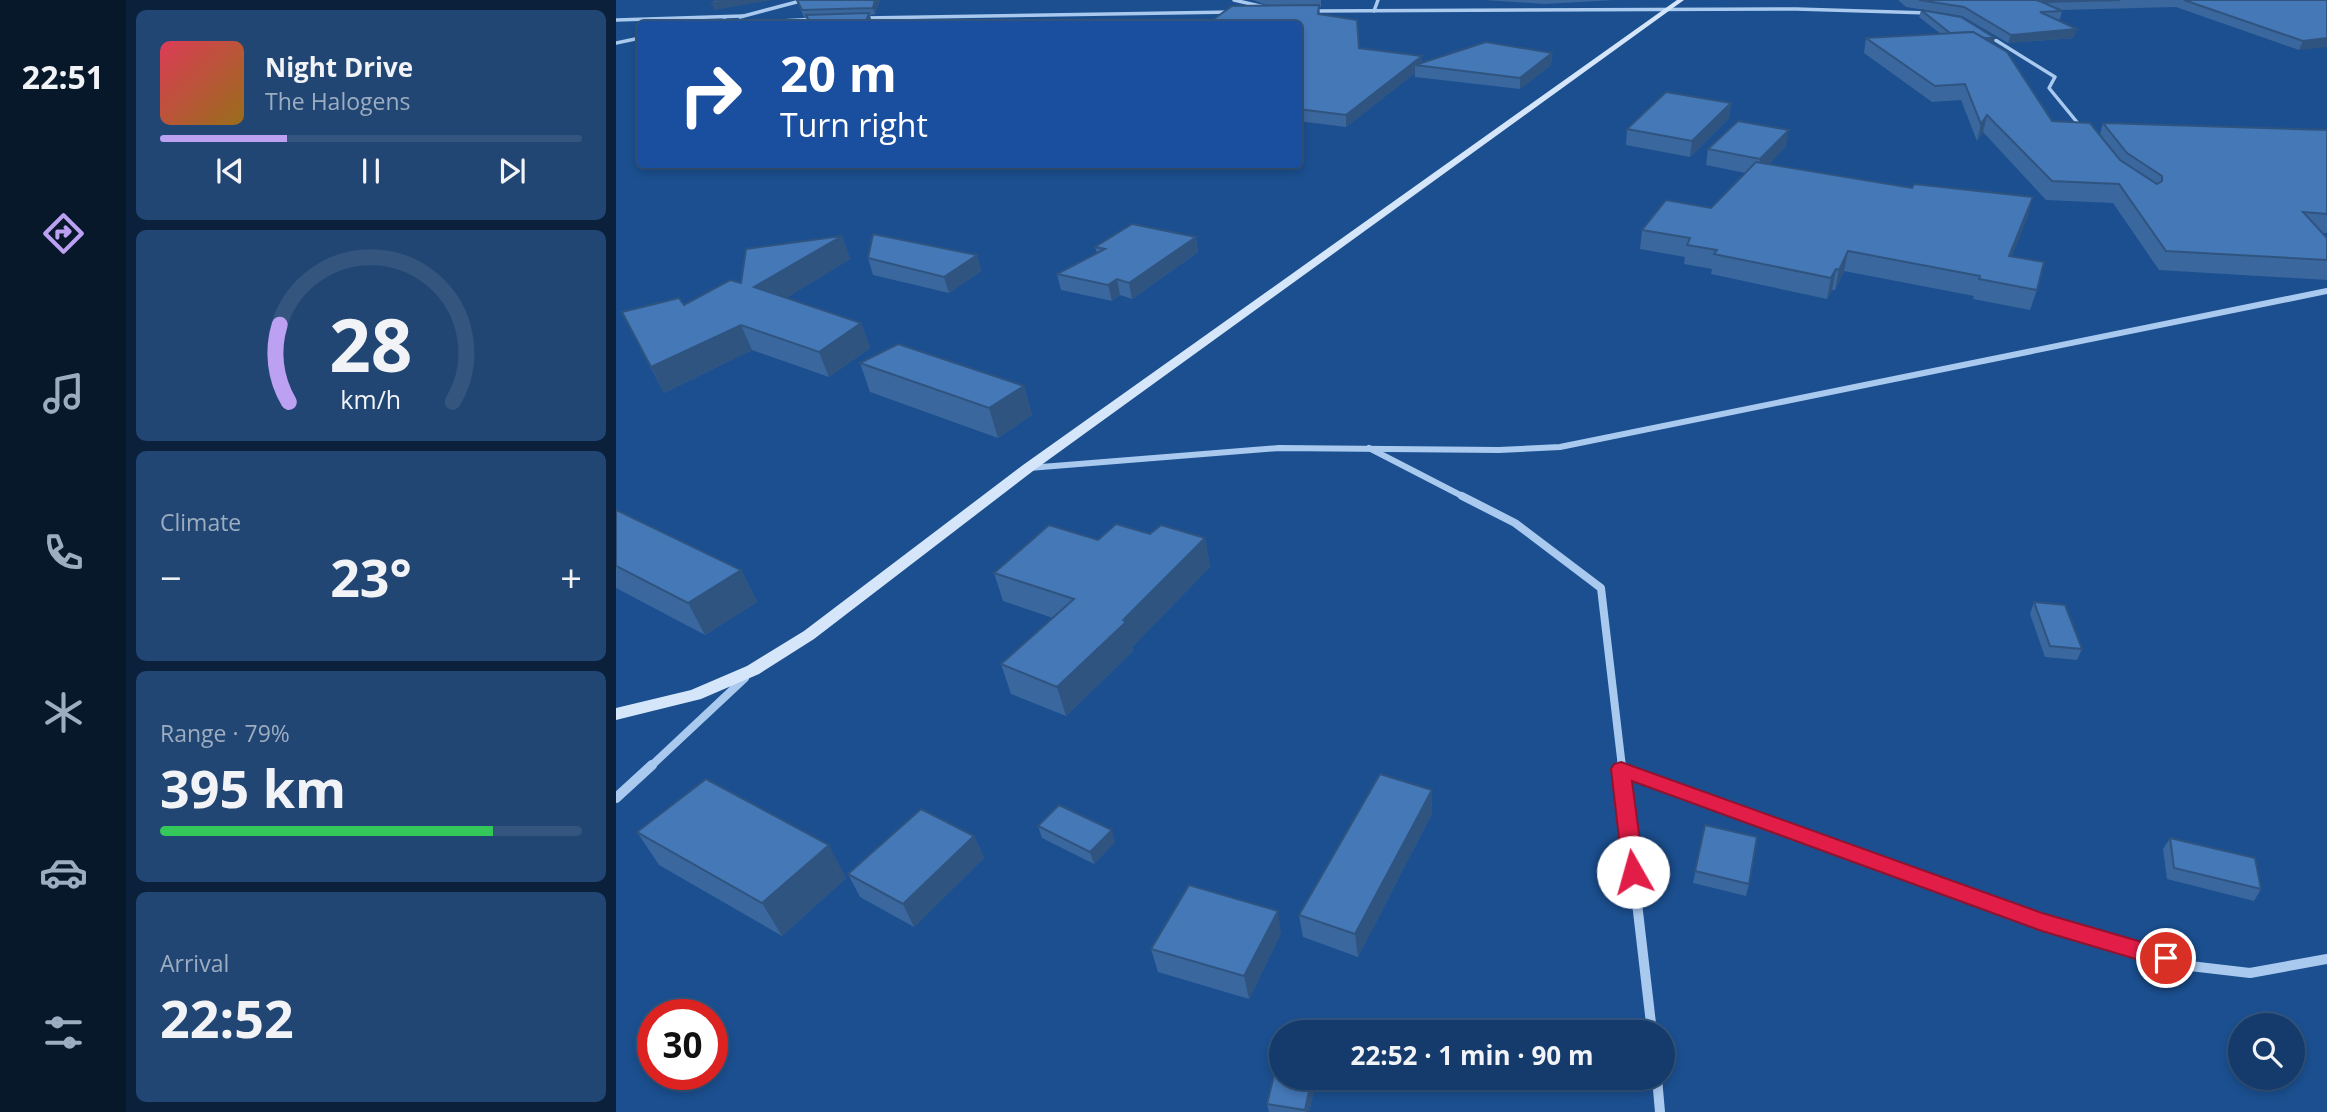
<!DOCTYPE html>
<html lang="en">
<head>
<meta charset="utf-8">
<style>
	body { margin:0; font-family:"Open Sans",sans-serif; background:#214673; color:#f1f3f6; height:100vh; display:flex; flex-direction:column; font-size:26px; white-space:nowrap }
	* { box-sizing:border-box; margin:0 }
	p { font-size:23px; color:#9dadc1 }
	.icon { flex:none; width:38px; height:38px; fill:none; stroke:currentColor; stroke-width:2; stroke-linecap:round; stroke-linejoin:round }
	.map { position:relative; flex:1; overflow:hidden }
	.drawer { display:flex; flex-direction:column; gap:10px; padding:10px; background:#0b203b; width:490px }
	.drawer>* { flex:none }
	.guide { position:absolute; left:21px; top:21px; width:665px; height:147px; border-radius:7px; box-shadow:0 4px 10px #0003,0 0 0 2px #33557e; background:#1a4fa0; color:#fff; overflow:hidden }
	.tools { position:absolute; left:1612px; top:1013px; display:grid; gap:14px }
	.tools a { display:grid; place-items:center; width:77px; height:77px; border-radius:50%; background:#143b6b; box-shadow:0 4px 10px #0003,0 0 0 2px #33557e; font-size:35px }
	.speed { position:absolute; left:21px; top:999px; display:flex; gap:14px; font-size:35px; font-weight:700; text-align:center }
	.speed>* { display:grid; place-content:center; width:91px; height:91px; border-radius:50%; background:#143b6b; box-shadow:0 4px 10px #0003,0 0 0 2px #33557e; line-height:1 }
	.speed .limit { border:10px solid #d22; background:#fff; color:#111 }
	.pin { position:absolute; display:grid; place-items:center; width:60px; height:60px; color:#fff; margin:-30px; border:4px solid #fff; border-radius:50%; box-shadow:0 2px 7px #0007 }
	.me { position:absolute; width:77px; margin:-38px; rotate:353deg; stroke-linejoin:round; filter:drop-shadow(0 0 5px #0008) }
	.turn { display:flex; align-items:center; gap:24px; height:147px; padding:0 28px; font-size:32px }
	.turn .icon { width:91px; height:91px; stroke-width:2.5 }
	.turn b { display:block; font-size:49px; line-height:60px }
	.big { font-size:52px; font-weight:700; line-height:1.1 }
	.drawer .tile { flex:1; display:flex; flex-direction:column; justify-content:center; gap:10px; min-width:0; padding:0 24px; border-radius:10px; background:#214673 }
	.drawer .dial { align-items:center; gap:0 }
	.dial svg { height:182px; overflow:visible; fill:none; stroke:#33557e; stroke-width:7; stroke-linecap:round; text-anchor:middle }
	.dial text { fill:#f1f3f6; stroke:none }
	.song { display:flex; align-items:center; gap:21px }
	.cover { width:84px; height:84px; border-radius:10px; background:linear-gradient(135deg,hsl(350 70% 55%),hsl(40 70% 35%)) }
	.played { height:7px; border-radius:4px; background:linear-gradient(90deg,#bca0f2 30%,#33557e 30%) }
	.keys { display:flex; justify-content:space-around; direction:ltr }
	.heat { display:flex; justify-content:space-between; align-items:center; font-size:38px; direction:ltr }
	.charge { height:10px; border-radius:5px; background:linear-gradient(90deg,#34c759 79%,#33557e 0) }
	.trip { position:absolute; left:653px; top:1020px; width:406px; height:70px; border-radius:35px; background:#143b6b; box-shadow:0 4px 10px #0003,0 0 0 2px #33557e; font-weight:700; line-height:70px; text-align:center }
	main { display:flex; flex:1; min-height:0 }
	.dock { display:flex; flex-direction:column; width:126px; justify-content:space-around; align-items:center; background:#08182b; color:#9dadc1 }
	.dock .icon { width:49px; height:49px }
	.dock .active { color:#bca0f2 }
	.dock b { font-size:32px; color:#f1f3f6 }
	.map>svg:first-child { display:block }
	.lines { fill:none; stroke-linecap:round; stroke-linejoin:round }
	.street-far3 { stroke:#a9c9ee; stroke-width:3.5 }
	.street-far2 { stroke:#a9c9ee; stroke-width:6 }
	.street-far1 { stroke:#a9c9ee; stroke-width:8 }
	.street { stroke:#a9c9ee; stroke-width:10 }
	.secondary { fill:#d6e6fa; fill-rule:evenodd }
	.wall { fill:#3a679d }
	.shaded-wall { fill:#305480 }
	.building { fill:#4478b7; stroke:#305480; stroke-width:2 }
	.route { fill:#e11d48; stroke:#92132f; stroke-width:2 }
</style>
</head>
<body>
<main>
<nav class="dock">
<b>22:51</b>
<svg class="icon active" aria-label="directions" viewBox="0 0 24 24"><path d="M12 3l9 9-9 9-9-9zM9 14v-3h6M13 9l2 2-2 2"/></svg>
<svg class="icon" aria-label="music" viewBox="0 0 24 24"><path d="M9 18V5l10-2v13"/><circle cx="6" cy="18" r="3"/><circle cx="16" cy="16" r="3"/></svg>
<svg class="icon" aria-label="phone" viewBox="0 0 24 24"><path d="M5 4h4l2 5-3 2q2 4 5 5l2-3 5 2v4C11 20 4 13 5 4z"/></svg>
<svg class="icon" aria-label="climate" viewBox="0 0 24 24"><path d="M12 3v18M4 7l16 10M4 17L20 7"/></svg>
<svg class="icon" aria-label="car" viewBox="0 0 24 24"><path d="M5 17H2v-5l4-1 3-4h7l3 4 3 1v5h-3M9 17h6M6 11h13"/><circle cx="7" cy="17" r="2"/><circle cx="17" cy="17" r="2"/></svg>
<svg class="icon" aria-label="filters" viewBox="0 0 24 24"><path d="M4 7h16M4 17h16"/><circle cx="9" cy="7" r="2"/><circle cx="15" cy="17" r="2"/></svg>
</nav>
<section class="drawer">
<div class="tile">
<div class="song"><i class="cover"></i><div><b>Night Drive</b><p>The Halogens</p></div></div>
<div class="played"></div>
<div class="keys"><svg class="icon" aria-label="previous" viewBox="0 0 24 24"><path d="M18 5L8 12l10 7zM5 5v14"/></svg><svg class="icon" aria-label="pause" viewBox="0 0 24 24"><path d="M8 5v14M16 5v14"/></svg><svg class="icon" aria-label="next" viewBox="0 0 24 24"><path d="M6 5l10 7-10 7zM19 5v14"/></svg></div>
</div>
<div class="tile dial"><svg viewBox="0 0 100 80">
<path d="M14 69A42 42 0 1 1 86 69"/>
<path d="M14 69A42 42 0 0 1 10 35" stroke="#bca0f2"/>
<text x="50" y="56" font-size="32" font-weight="700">28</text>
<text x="50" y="72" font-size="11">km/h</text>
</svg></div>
<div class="tile"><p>Climate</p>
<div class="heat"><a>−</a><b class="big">23°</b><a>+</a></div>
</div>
<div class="tile"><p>Range · 79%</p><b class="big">395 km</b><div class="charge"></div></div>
<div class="tile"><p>Arrival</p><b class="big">22:52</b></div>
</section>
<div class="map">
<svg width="1711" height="1112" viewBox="0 0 1711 1112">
	<rect width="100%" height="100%" fill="#1b4f8f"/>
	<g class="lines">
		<g class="street-far3">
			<path d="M 618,0 L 648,7"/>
			<path d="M 695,11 L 1180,9 L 1313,13"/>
			<path d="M 758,11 L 762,0"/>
			<path d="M 124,17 L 188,0"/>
			<path d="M 248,18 L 617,12"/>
			<path d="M 0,20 L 127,16"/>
			<path d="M 91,24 L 109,20"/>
			<path d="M 107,24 L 201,19"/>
			<path d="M 1373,36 L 1439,77 L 1433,88 L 1465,127"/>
			<path d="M 0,43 L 24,38"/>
		</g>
		<g class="street-far2">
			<path d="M 753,448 L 850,498"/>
			<path d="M 413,468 L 663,448 L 883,450 L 944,447 L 1711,291"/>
		</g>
		<g class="street-far1">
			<path d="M 846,496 L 899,523 L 985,588 L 1006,767"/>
			<path d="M 34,767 L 129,678"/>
		</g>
		<g class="street">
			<path d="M 1005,765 L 1036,1032"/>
			<path d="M 1005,769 L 1426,922 L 1574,966 L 1634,973 L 1711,959"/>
			<path d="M 0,798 L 36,765"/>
			<path d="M 1041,1078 L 1044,1112"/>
		</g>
		<path class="secondary" d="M 1061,0 L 1068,0 L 417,471 L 198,639 L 143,674 L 85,699 L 0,720 L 0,708 L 75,690 L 131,666 L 188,631 L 407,465 Z"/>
	</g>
	<g class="wall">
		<path d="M 180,0 L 264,0 L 259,14 L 254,15 L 256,24 L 192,24 L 190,17 L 188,17 Z"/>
		<path d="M 637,0 L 705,0 L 705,7 L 703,7 L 704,14 L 743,48 L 806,63 L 936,53 L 935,65 L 904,89 L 799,77 L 799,73 L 730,127 L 682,121 L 682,24 L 650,5 Z"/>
		<path d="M 868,0 L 999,0 L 929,4 Z"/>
		<path d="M 1282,0 L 1420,0 L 1423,1 L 1423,0 L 1711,0 L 1683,50 L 1560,7 L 1445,10 L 1446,11 L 1444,19 L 1440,20 L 1458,38 L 1392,43 L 1346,16 L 1290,7 Z"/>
		<path d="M 1305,10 L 1377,44 L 1436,121 L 1484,134 L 1487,123 L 1711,130 L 1711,233 L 1706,233 L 1711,238 L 1711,280 L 1543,270 L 1497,203 L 1430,200 L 1367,132 L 1361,141 L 1345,100 L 1316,102 L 1248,53 L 1250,38 L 1325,34 L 1303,17 Z"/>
		<path d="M 1115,103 L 1113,118 L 1074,157 L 1010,145 L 1011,129 Z"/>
		<path d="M 1170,146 L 1153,164 L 1412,216 L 1395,256 L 1421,290 L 1414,310 L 1357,299 L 1358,296 L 1228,271 L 1219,290 L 1216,290 L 1211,299 L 1095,274 L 1096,269 L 1068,264 L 1069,257 L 1024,249 L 1026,230 L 1095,208 L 1129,173 L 1090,165 L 1092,149 Z"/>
		<path d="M 226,236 L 234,259 L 170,298 L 245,323 L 254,348 L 213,377 L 136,350 L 48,393 L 6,312 L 68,305 L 125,283 Z"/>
		<path d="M 580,237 L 582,252 L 516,299 L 504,295 L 496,301 L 445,290 L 441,274 L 481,253 L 479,247 Z"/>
		<path d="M 361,255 L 365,271 L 333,293 L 257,275 L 252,258 Z"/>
		<path d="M 244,363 L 408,386 L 416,415 L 382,438 L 254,392 Z"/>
		<path d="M 0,510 L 125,570 L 141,602 L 89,635 L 0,588 Z"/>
		<path d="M 534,534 L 589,538 L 594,567 L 516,647 L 517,651 L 450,716 L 395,694 L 385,664 L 437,618 L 387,601 L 378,573 L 482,540 Z"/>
		<path d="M 1418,602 L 1466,649 L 1461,660 L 1429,657 L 1414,614 Z"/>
		<path d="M 816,790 L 816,813 L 742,957 L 687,937 L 683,915 Z"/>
		<path d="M 1089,825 L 1133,884 L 1130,896 L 1077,883 Z"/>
		<path d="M 422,826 L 499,842 L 478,864 L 426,838 Z"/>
		<path d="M 21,832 L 230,878 L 166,936 L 43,865 Z"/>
		<path d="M 358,836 L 368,858 L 298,927 L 244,897 L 232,874 Z"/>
		<path d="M 1554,838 L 1645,889 L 1638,901 L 1551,879 L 1547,849 Z"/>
		<path d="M 665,933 L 633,999 L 542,972 L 535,949 Z"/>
		<path d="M 665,1078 L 701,1078 L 693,1112 L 653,1112 L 651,1104 Z"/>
	</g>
	<g class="shaded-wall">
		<path d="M 116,0 L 157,0 L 98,10 L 96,3 Z"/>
		<path d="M 259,0 L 264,0 L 259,14 L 257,8 Z"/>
		<path d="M 253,13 L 256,24 L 249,24 Z"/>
		<path d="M 1461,29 L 1458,38 L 1392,43 L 1395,35 Z"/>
		<path d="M 1379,38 L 1377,45 L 1343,40 Z"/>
		<path d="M 1711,38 L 1711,47 L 1683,50 L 1687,41 Z"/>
		<path d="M 936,53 L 935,65 L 904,89 L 904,78 Z"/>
		<path d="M 806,56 L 806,66 L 799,65 L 799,73 L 730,127 L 730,115 Z"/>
		<path d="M 1115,103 L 1113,118 L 1074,157 L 1076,141 Z"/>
		<path d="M 1371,115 L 1367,132 L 1361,141 L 1365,124 Z"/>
		<path d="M 1173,130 L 1170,146 L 1142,176 L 1144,159 Z"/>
		<path d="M 1417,197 L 1412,216 L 1388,276 L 1393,256 Z"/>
		<path d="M 226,236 L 234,259 L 148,312 L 138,287 Z"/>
		<path d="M 580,237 L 582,252 L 516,299 L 513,283 Z"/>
		<path d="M 1232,251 L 1228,271 L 1219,290 L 1223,270 Z"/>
		<path d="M 361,255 L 365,271 L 333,293 L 328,277 Z"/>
		<path d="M 1220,269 L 1216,290 L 1211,299 L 1215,278 Z"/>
		<path d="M 501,279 L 504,295 L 496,301 L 492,285 Z"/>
		<path d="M 245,323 L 254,348 L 213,377 L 203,352 Z"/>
		<path d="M 125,325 L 136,350 L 48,393 L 35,367 Z"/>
		<path d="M 408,386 L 416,415 L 382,438 L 373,408 Z"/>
		<path d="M 589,538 L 594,567 L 516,647 L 517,651 L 450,716 L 441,687 Z"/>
		<path d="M 125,570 L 141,602 L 89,635 L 72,603 Z"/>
		<path d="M 816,790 L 816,813 L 742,957 L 739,934 Z"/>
		<path d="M 496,830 L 499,842 L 478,864 L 474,852 Z"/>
		<path d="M 358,836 L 368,858 L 298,927 L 287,904 Z"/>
		<path d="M 213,845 L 230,878 L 166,936 L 146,903 Z"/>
		<path d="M 662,911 L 665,933 L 633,999 L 628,976 Z"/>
		<path d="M 696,1078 L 701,1078 L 693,1112 L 690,1112 Z"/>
	</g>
	<g class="building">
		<path d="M 99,0 L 116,0 L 96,3 Z"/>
		<path d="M 181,0 L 259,0 L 257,8 L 186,10 Z"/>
		<path d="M 1303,0 L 1420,0 L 1426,2 L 1426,0 L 1504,0 L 1426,2 L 1446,11 L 1424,12 L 1461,29 L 1395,35 L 1348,7 Z"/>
		<path d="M 1568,0 L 1711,0 L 1711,38 L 1687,41 Z"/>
		<path d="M 703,5 L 702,14 L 741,20 L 743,48 L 806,56 L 730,115 L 682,109 L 682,24 L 591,24 L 616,6 Z"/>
		<path d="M 1305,10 L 1345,17 L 1379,38 L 1368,38 L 1357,32 L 1334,33 Z"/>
		<path d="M 253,13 L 249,24 L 192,24 L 194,23 L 190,15 Z"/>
		<path d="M 1357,32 L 1391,52 L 1436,121 L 1474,123 L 1504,160 L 1541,184 L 1546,181 L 1546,176 L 1511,153 L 1487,123 L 1711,130 L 1711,214 L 1687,212 L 1711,238 L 1711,260 L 1550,251 L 1503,184 L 1436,181 L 1371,115 L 1365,124 L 1349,84 L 1319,86 L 1250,38 Z"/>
		<path d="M 870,42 L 936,53 L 904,78 L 799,65 Z"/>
		<path d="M 1050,92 L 1115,103 L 1076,141 L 1011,129 Z"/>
		<path d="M 1122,121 L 1173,130 L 1144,159 L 1092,149 Z"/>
		<path d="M 1140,162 L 1296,188 L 1298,184 L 1417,197 L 1393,256 L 1428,262 L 1421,290 L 1363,279 L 1364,276 L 1232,251 L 1223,270 L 1220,269 L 1215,278 L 1098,254 L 1101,250 L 1071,245 L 1074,238 L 1026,230 L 1050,200 L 1095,208 Z"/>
		<path d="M 516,224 L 580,237 L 513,283 L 501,279 L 492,285 L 441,274 L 489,249 L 479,247 Z"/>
		<path d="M 257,234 L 361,255 L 328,277 L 252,258 Z"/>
		<path d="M 226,236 L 138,287 L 245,323 L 203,352 L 125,325 L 35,367 L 6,312 L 63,298 L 68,305 L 114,280 L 125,283 L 130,249 Z"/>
		<path d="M 282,344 L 408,386 L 373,408 L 244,363 Z"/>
		<path d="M 0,510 L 125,570 L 72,603 L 0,566 Z"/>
		<path d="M 500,524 L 534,534 L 545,525 L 589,538 L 507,620 L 510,622 L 441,687 L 385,664 L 458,599 L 378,573 L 433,525 L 482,540 Z"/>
		<path d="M 1418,602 L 1449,605 L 1466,649 L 1434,646 Z"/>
		<path d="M 764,774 L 816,790 L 739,934 L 683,915 Z"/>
		<path d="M 90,779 L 213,845 L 146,903 L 21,832 Z"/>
		<path d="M 443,805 L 496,830 L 474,852 L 422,826 Z"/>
		<path d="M 305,809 L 358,836 L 287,904 L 232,874 Z"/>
		<path d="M 1089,825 L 1141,837 L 1133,884 L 1079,871 Z"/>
		<path d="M 1554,838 L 1639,858 L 1645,889 L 1558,868 Z"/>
		<path d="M 573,885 L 662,911 L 628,976 L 535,949 Z"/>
		<path d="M 661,1063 L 665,1063 L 665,1078 L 696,1078 L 689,1110 L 651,1104 Z"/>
	</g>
	<path class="route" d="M 1005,762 L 1426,913 L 1550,949 L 1558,951 L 1561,958 L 1558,965 L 1550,968 L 1426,931 L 1016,781 L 1028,872 L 1025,878 L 1017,880 L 1010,878 L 1007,872 L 995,769 L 998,764 Z"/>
</svg>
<div class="tools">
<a><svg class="icon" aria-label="search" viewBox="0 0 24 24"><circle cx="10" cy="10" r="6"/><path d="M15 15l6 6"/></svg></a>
</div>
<div class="speed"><div class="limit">30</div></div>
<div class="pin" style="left:1550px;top:958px;background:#d93025"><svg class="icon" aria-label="arrive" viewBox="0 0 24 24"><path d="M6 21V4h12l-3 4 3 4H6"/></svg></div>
<svg class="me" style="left:1017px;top:872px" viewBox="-20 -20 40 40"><circle r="19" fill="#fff"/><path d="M0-13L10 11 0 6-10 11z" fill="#e11d48"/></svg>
<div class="trip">22:52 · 1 min · 90 m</div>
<div class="guide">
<div class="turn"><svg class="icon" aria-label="right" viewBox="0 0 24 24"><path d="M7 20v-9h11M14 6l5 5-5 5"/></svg><div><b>20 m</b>Turn right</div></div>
</div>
</div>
</main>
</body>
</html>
